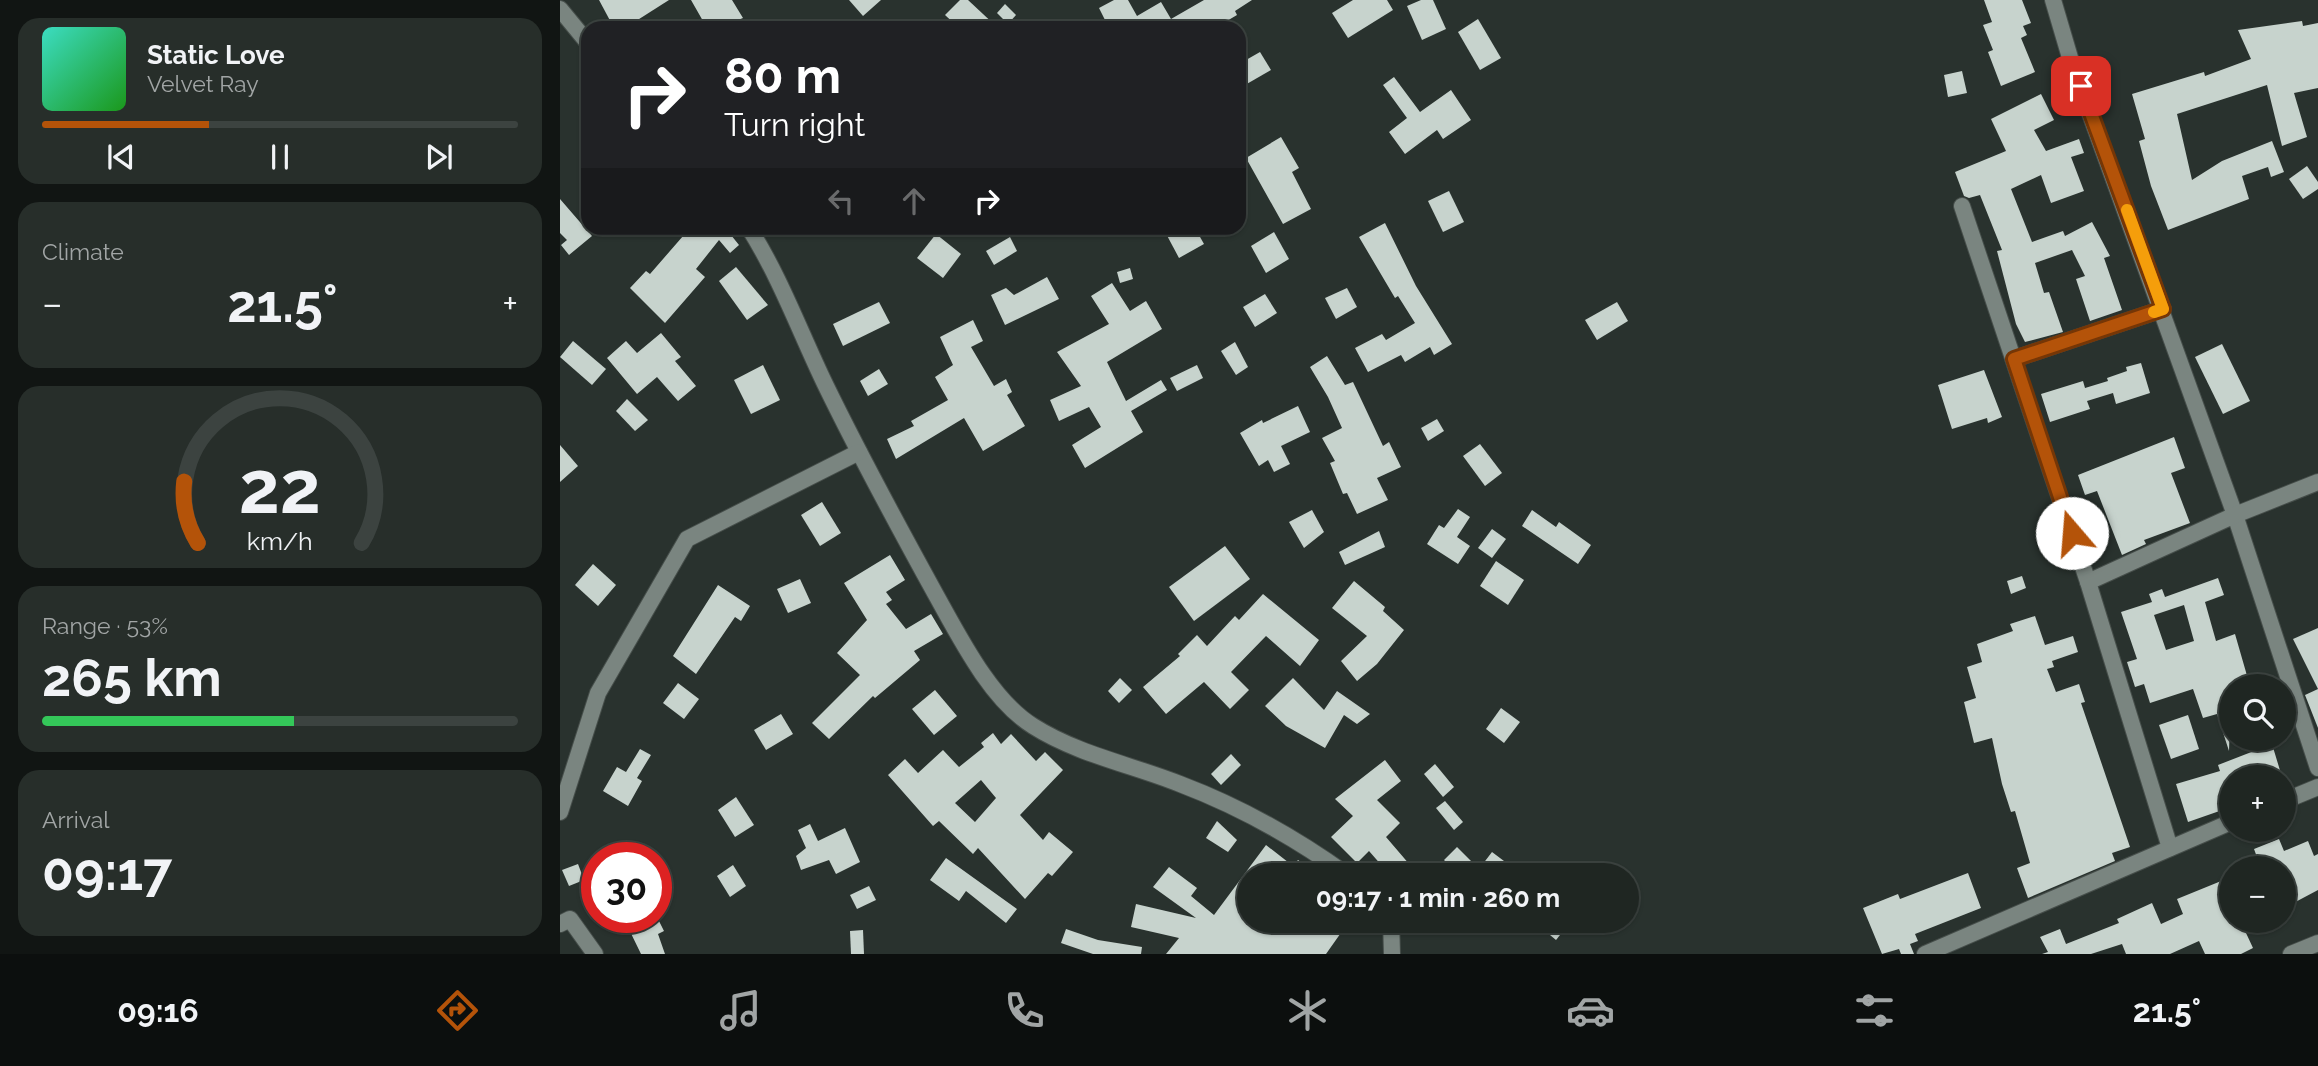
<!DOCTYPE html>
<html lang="en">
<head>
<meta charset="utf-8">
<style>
	body { margin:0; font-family:Raleway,sans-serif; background:#272e2a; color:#f1f3f6; height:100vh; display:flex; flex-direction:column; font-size:26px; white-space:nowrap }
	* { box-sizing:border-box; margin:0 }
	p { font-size:23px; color:#a1a5a5 }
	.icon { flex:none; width:38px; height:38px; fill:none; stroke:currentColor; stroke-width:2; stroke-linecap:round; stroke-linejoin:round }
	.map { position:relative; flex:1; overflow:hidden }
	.side { display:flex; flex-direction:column; gap:18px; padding:18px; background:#111513; width:560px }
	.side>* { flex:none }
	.top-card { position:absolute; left:21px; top:21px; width:665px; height:214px; border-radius:21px; box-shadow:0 2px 5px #0004,0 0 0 2px #3c4340; background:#202124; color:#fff; overflow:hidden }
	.buttons { position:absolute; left:1659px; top:674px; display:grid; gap:14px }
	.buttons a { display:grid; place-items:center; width:77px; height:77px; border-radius:50%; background:#1f2622; box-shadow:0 2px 5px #0004,0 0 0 2px #3c4340; font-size:35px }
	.speed { position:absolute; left:21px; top:842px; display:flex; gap:14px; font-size:35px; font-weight:700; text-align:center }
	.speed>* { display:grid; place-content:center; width:91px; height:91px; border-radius:50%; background:#1f2622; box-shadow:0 2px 5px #0004,0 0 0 2px #3c4340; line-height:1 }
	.speed .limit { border:10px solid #d22; background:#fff; color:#111 }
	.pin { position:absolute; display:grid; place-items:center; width:60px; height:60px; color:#fff; margin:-30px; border-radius:14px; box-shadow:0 4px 10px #0006 }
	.me { position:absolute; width:77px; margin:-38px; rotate:342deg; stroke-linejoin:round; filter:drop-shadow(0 0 5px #0008) }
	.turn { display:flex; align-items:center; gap:24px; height:147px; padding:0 28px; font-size:32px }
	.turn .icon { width:91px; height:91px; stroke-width:2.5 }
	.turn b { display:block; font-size:49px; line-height:60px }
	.lanes { display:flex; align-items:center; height:66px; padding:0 28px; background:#0003; justify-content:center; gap:35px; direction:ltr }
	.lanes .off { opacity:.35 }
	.big { font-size:52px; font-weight:700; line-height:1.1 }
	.side .tile { flex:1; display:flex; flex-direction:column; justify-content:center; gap:10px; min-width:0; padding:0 24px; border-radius:21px; background:#272e2a }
	.side .dial { align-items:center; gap:0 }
	.dial svg { height:182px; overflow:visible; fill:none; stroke:#3c4340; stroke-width:7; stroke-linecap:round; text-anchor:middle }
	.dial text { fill:#f1f3f6; stroke:none }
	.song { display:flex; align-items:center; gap:21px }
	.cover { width:84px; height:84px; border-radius:10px; background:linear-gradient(135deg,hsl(170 70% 55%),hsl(120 70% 35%)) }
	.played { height:7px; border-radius:4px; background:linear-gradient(90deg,#b45309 35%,#3c4340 35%) }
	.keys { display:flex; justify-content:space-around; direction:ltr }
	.heat { display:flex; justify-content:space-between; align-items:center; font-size:38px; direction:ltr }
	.charge { height:10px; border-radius:5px; background:linear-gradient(90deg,#34c759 53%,#3c4340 0) }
	.trip { position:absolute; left:677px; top:863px; width:402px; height:70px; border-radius:35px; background:#1f2622; box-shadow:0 2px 5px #0004,0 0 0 2px #3c4340; font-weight:700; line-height:70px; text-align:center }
	.menu { display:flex; height:112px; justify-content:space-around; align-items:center; background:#0c0f0e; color:#a1a5a5 }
	.menu .icon { width:49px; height:49px }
	.menu .current { color:#b45309 }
	.menu b { font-size:32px; color:#f1f3f6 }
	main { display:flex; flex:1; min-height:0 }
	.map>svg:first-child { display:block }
	.building { fill:#c7d3cd; fill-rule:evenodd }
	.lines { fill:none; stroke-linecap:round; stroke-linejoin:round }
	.street-casing { stroke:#464e4a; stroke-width:18 }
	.street { stroke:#7a8580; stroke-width:16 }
	.route-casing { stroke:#753606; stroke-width:18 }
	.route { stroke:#b45309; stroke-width:12 }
	.slow { stroke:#f59e0b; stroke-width:12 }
</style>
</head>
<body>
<main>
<section class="side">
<div class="tile">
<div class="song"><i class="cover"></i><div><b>Static Love</b><p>Velvet Ray</p></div></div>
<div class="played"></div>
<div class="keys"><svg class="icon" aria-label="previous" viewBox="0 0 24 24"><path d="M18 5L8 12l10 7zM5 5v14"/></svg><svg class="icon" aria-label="pause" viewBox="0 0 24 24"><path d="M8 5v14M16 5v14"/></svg><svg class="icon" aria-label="next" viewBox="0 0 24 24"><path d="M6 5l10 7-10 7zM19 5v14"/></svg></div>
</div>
<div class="tile"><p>Climate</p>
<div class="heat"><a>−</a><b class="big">21.5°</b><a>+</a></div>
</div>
<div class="tile dial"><svg viewBox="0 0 100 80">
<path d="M14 69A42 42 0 1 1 86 69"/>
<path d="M14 69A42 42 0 0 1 8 42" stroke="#b45309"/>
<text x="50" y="56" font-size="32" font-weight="700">22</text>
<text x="50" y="72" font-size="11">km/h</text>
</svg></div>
<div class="tile"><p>Range · 53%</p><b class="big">265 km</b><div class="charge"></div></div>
<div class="tile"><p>Arrival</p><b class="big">09:17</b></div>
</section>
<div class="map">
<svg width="1758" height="954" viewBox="0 0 1758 954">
	<rect width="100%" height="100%" fill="#29322e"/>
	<g class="building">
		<path d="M 39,0 L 109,0 L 65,28 L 54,28 Z"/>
		<path d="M 131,0 L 172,0 L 183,18 L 178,20 L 183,28 L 147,28 Z"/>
		<path d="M 289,0 L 321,0 L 303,16 Z"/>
		<path d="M 400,0 L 408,0 L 438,28 L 399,28 L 385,15 Z"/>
		<path d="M 554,0 L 568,0 L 577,16 L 601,2 L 611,19 L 644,0 L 692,0 L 675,11 L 677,15 L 655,28 L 549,28 L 539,8 Z"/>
		<path d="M 793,0 L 827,0 L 833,10 L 788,38 L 772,13 Z"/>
		<path d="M 861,0 L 873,0 L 886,29 L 862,40 L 847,6 Z"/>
		<path d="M 1424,0 L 1462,0 L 1471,23 L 1463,26 L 1467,35 L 1461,38 L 1475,72 L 1441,86 L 1428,52 L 1433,50 L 1423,25 L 1432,22 Z"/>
		<path d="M 445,4 L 456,15 L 448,24 L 437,13 Z"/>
		<path d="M 918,19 L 941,58 L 920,70 L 898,32 Z"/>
		<path d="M 1742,21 L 1743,26 L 1758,23 L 1758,88 L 1734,93 L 1747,137 L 1722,146 L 1707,85 L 1617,114 L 1632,180 L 1662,161 L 1712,141 L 1724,172 L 1711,177 L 1708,167 L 1682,176 L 1689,199 L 1608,230 L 1591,186 L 1579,141 L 1585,139 L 1572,94 L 1644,72 L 1645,76 L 1691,59 L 1678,30 Z"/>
		<path d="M 700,52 L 711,70 L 685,85 L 679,74 L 679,64 Z"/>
		<path d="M 1402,71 L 1407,93 L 1388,97 L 1384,75 Z"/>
		<path d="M 834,77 L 860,112 L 891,90 L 911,120 L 883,139 L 877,130 L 845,154 L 829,132 L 847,118 L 823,85 Z"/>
		<path d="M 1481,94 L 1494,120 L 1474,130 L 1486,151 L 1519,139 L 1524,153 L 1511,157 L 1524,191 L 1491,203 L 1481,175 L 1451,189 L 1472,242 L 1503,231 L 1505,236 L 1532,222 L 1550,256 L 1544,258 L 1562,310 L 1530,321 L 1516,279 L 1525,276 L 1512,250 L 1475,263 L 1484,293 L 1489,292 L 1503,332 L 1465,342 L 1456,324 L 1437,251 L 1442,250 L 1420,195 L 1409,198 L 1404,196 L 1395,172 L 1446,151 L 1431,119 Z"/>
		<path d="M 721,137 L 739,168 L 732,172 L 751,209 L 723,224 L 686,158 Z"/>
		<path d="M 1747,166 L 1758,182 L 1758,189 L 1743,199 L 1729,179 Z"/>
		<path d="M 889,191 L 904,222 L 883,232 L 868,201 Z"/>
		<path d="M 0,199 L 32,236 L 9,255 L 1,245 L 7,240 L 0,233 Z"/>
		<path d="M 825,223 L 856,286 L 892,344 L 874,355 L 870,347 L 845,362 L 841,355 L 808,372 L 795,348 L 822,334 L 826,340 L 855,323 L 838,296 L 835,298 L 799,237 Z"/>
		<path d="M 130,228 L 136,228 L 143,234 L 148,228 L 169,228 L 167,230 L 179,245 L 170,253 L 159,240 L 136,269 L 145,277 L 105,323 L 70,288 L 86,271 L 90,274 Z"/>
		<path d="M 603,228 L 635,228 L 644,244 L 619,258 Z"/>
		<path d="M 714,232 L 729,259 L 706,273 L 691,246 Z"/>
		<path d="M 376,234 L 401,254 L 383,278 L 357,258 Z"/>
		<path d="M 450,237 L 457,251 L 434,265 L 426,251 Z"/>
		<path d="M 176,267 L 208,305 L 187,320 L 159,281 Z"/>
		<path d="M 570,268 L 573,279 L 560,283 L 557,272 Z"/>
		<path d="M 487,277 L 499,299 L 445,325 L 431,295 L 446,288 L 454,295 Z"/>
		<path d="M 552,283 L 570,311 L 586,301 L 602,329 L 547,362 L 566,401 L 601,380 L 607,390 L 571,411 L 583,432 L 525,468 L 512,445 L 541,427 L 529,407 L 499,421 L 490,400 L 521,386 L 497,352 L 549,324 L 531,296 Z"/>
		<path d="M 787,288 L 797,307 L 776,319 L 765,298 Z"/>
		<path d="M 705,294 L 717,313 L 695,327 L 683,307 Z"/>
		<path d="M 319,302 L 330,323 L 283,346 L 273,324 Z"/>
		<path d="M 1057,302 L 1068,321 L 1037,340 L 1025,320 Z"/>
		<path d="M 413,320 L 423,341 L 411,347 L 434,386 L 446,379 L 452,392 L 447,395 L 465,426 L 423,451 L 404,418 L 336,459 L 327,439 L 354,426 L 351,421 L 388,400 L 375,377 L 393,365 L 380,337 Z"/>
		<path d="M 101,333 L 121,357 L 115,361 L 136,386 L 118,401 L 97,377 L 77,394 L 47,358 L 66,341 L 77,353 Z"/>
		<path d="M 13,341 L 46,369 L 32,385 L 0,357 Z"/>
		<path d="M 675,342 L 688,367 L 676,375 L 661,351 Z"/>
		<path d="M 1662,344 L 1690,401 L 1663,414 L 1635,357 Z"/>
		<path d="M 767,356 L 785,385 L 793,382 L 823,446 L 829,442 L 841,467 L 817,478 L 828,500 L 797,514 L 787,493 L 783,494 L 770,463 L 775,461 L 762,438 L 782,428 L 768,397 L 750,367 Z"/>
		<path d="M 1581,363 L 1590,393 L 1556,404 L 1553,393 L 1527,401 L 1530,409 L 1490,422 L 1481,394 L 1523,381 L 1525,388 L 1548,381 L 1547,378 L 1567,371 L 1566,367 Z"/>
		<path d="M 203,365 L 220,400 L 191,414 L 174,380 Z"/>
		<path d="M 637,365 L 643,378 L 617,391 L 610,378 Z"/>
		<path d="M 319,369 L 328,384 L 308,396 L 300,381 Z"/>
		<path d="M 1424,370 L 1442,417 L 1428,423 L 1427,418 L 1392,429 L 1378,385 Z"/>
		<path d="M 67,399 L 88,420 L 75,431 L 56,411 Z"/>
		<path d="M 738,406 L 750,432 L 721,446 L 730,464 L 714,472 L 708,460 L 699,466 L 680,433 L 702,420 L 703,423 Z"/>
		<path d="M 877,419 L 884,431 L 868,441 L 861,428 Z"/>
		<path d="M 1614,437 L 1625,468 L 1611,473 L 1630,523 L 1584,540 L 1586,544 L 1562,555 L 1537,491 L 1525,495 L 1518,475 Z"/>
		<path d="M 920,444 L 942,473 L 925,486 L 903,456 Z"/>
		<path d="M 0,445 L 18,466 L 0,482 Z"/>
		<path d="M 262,502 L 281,533 L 260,546 L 241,515 Z"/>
		<path d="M 898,509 L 910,517 L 897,537 L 910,546 L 898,564 L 867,544 L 879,525 L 884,528 Z"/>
		<path d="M 752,510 L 764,532 L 744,548 L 729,522 Z"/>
		<path d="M 972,510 L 996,527 L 999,522 L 1031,545 L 1018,564 L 962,526 Z"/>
		<path d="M 932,529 L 946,539 L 932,558 L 918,548 Z"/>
		<path d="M 819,531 L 825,547 L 785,565 L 779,552 Z"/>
		<path d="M 665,546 L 690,579 L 634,621 L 609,587 Z"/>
		<path d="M 330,555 L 345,580 L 326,592 L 332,600 L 326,604 L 346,629 L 371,614 L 383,634 L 354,651 L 360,660 L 315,698 L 313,696 L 269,739 L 252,723 L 300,675 L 277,653 L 307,620 L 284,583 Z"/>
		<path d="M 936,561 L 964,580 L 948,605 L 920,586 Z"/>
		<path d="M 33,564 L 56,585 L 38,606 L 15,585 Z"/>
		<path d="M 1462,576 L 1466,588 L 1451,594 L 1447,581 Z"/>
		<path d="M 1658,578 L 1664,595 L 1645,602 L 1656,641 L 1675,634 L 1690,686 L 1671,686 L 1669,751 L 1657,714 L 1643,718 L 1633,689 L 1590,703 L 1584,684 L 1575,687 L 1567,662 L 1577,659 L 1561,612 L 1592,602 L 1589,594 L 1602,589 L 1605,597 ZM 1624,605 L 1634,641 L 1606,650 L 1594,615 Z"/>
		<path d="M 240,579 L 251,603 L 228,613 L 217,589 Z"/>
		<path d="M 794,581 L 825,607 L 823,611 L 844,630 L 817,664 L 797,681 L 781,661 L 807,636 L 772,608 Z"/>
		<path d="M 158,585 L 190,606 L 181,621 L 175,617 L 136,674 L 113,656 Z"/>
		<path d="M 703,594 L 759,640 L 740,666 L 706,636 L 671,672 L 689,690 L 670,709 L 644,682 L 606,714 L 583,687 L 620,656 L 618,654 L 637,635 L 647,646 L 675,616 L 679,620 Z"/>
		<path d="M 1475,616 L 1485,645 L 1513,636 L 1518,652 L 1492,661 L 1494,667 L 1487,669 L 1496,692 L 1519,684 L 1525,702 L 1521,703 L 1570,847 L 1552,853 L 1555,861 L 1468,898 L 1457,868 L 1470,863 L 1455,811 L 1451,812 L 1442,784 L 1432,738 L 1414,743 L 1404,702 L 1416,698 L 1407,667 L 1422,662 L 1417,644 L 1453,631 L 1450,624 Z"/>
		<path d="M 1758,628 L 1758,689 L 1733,639 Z"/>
		<path d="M 560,678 L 572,690 L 559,703 L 548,691 Z"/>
		<path d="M 733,678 L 764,710 L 777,691 L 810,714 L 797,724 L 784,715 L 765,748 L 726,726 L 705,706 Z"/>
		<path d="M 118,683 L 139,699 L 124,719 L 103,703 Z"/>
		<path d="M 1758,689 L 1758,728 L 1745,695 Z"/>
		<path d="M 375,690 L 397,716 L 374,735 L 352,709 Z"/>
		<path d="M 941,708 L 960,722 L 944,743 L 926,729 Z"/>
		<path d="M 221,714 L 233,734 L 206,750 L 194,730 Z"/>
		<path d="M 1628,715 L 1639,749 L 1611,759 L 1599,725 Z"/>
		<path d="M 433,733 L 441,744 L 451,734 L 476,761 L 485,752 L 503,770 L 460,815 L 483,840 L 489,832 L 513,852 L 492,876 L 488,873 L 465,899 L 418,848 L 413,854 L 379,821 L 373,826 L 328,775 L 345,759 L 358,773 L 383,750 L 399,767 L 424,747 L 421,743 ZM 421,780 L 436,798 L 415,822 L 395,803 Z"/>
		<path d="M 1712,744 L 1722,777 L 1671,777 L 1671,807 L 1628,822 L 1616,784 L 1660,771 L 1658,765 Z"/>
		<path d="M 80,749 L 91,755 L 77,778 L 82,781 L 68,806 L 43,791 L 57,767 L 66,772 Z"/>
		<path d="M 671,754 L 681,765 L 661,785 L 651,774 Z"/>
		<path d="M 825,760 L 841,781 L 817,800 L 840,823 L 826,837 L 850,865 L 838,875 L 830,875 L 809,851 L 797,863 L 771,837 L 793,816 L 775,799 Z"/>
		<path d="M 875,764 L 894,787 L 883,797 L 864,774 Z"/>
		<path d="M 176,797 L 194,825 L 175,837 L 158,810 Z"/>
		<path d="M 885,801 L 903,822 L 894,830 L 876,808 Z"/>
		<path d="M 657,821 L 677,840 L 668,852 L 646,838 Z"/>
		<path d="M 250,824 L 258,841 L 285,828 L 300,862 L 276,874 L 269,860 L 241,870 L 236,856 L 246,848 L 238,830 Z"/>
		<path d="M 1719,839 L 1724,851 L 1748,841 L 1754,856 L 1758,854 L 1758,890 L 1724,908 L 1724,868 L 1701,868 L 1694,849 Z"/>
		<path d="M 706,845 L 733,866 L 738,860 L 759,875 L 690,875 L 690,920 L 750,920 L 760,928 L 766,920 L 790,920 L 766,954 L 606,954 L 619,938 L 571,927 L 576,904 L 636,918 L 593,887 L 609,867 L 637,888 L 631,896 L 654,915 Z"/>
		<path d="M 897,847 L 919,869 L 932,852 L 952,867 L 946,875 L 899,875 L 884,860 Z"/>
		<path d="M 386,858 L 457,909 L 446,923 L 406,891 L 399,901 L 370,880 Z"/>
		<path d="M 18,864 L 24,880 L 9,886 L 2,870 Z"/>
		<path d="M 173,865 L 186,886 L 170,897 L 157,876 Z"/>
		<path d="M 1408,873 L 1421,908 L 1355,934 L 1358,941 L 1350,944 L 1354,954 L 1341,954 L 1339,949 L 1322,954 L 1303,908 L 1338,894 L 1340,899 Z"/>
		<path d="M 1671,877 L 1671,920 L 1680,920 L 1693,948 L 1681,954 L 1645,954 L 1639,941 L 1610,954 L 1566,954 L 1562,944 L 1531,954 L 1482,954 L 1488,952 L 1480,937 L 1500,929 L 1506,944 L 1559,923 L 1557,919 L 1592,903 L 1601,924 L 1623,914 L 1617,899 Z"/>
		<path d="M 309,886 L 316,900 L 297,909 L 290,895 Z"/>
		<path d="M 63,917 L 97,917 L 104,931 L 98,934 L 105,954 L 81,954 Z"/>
		<path d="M 972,920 L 1012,920 L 996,940 Z"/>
		<path d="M 506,929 L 538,940 L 582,947 L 581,954 L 533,954 L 501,943 Z"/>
		<path d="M 303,930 L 304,954 L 291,954 L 290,931 Z"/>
	</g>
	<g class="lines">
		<g class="street-casing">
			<g id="street">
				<path d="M 1493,0 L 1511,61 L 1675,515 L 1758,768"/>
				<path d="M 0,9 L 28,43"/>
				<path d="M 1402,206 L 1528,582 L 1610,848"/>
				<path d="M 189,228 C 220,277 240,332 265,384 C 300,456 338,526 376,595 C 400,638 431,700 473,726 C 517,754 572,765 620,784 C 678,806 737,839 787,875"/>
				<path d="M 1454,359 L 1603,309"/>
				<path d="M 1528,582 L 1675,515 L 1758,482"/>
				<path d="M 1724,801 L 1758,787"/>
				<path d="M 0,812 L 38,693 L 127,539 L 299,452"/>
				<path d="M 831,920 L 832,954"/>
				<path d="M 0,924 L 10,919 L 35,954"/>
				<path d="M 1365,954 L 1671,822"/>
				<path d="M 1731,954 L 1758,943"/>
			</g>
		</g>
		<use href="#street" class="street"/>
	</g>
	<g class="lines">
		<g class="route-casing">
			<path id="route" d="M 1512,533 L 1454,359 L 1603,309 L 1521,86"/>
		</g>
		<use href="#route" class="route"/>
		<path class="slow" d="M 1567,210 L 1603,309 L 1594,312"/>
	</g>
</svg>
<div class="buttons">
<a><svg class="icon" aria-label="search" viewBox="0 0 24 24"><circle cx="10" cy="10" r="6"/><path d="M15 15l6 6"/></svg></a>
<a>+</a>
<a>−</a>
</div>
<div class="speed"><div class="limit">30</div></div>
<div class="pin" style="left:1521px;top:86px;background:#d93025"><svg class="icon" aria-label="arrive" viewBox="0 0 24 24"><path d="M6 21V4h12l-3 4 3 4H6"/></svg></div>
<svg class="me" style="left:1512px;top:533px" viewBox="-20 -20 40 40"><circle r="19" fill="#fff"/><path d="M0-13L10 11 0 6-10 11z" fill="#b45309"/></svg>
<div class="trip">09:17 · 1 min · 260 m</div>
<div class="top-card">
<div class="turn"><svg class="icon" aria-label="right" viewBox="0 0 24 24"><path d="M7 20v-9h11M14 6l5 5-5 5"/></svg><div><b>80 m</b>Turn right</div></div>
<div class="lanes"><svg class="icon off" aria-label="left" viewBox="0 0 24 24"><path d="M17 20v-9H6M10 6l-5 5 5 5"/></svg><svg class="icon off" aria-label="ahead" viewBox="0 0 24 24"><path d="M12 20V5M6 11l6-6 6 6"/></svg><svg class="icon" aria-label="right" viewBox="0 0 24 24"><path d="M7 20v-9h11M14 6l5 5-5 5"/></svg></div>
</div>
</div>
</main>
<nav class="menu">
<b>09:16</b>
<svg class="icon current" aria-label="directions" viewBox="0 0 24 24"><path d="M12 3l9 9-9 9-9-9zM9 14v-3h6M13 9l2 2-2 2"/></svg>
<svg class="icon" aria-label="music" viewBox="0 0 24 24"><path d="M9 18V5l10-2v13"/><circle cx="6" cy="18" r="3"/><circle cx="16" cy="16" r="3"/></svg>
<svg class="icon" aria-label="phone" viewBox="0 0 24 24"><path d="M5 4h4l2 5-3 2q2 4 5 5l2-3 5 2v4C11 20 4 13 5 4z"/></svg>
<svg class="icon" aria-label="climate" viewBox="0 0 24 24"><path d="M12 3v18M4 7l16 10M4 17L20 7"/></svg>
<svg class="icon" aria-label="car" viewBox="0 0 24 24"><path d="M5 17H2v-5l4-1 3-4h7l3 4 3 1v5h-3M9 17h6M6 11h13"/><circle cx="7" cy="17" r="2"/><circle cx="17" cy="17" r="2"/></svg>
<svg class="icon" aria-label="filters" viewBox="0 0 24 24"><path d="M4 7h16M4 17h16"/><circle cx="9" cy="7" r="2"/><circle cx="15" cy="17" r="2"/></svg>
<b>21.5°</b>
</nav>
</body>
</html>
